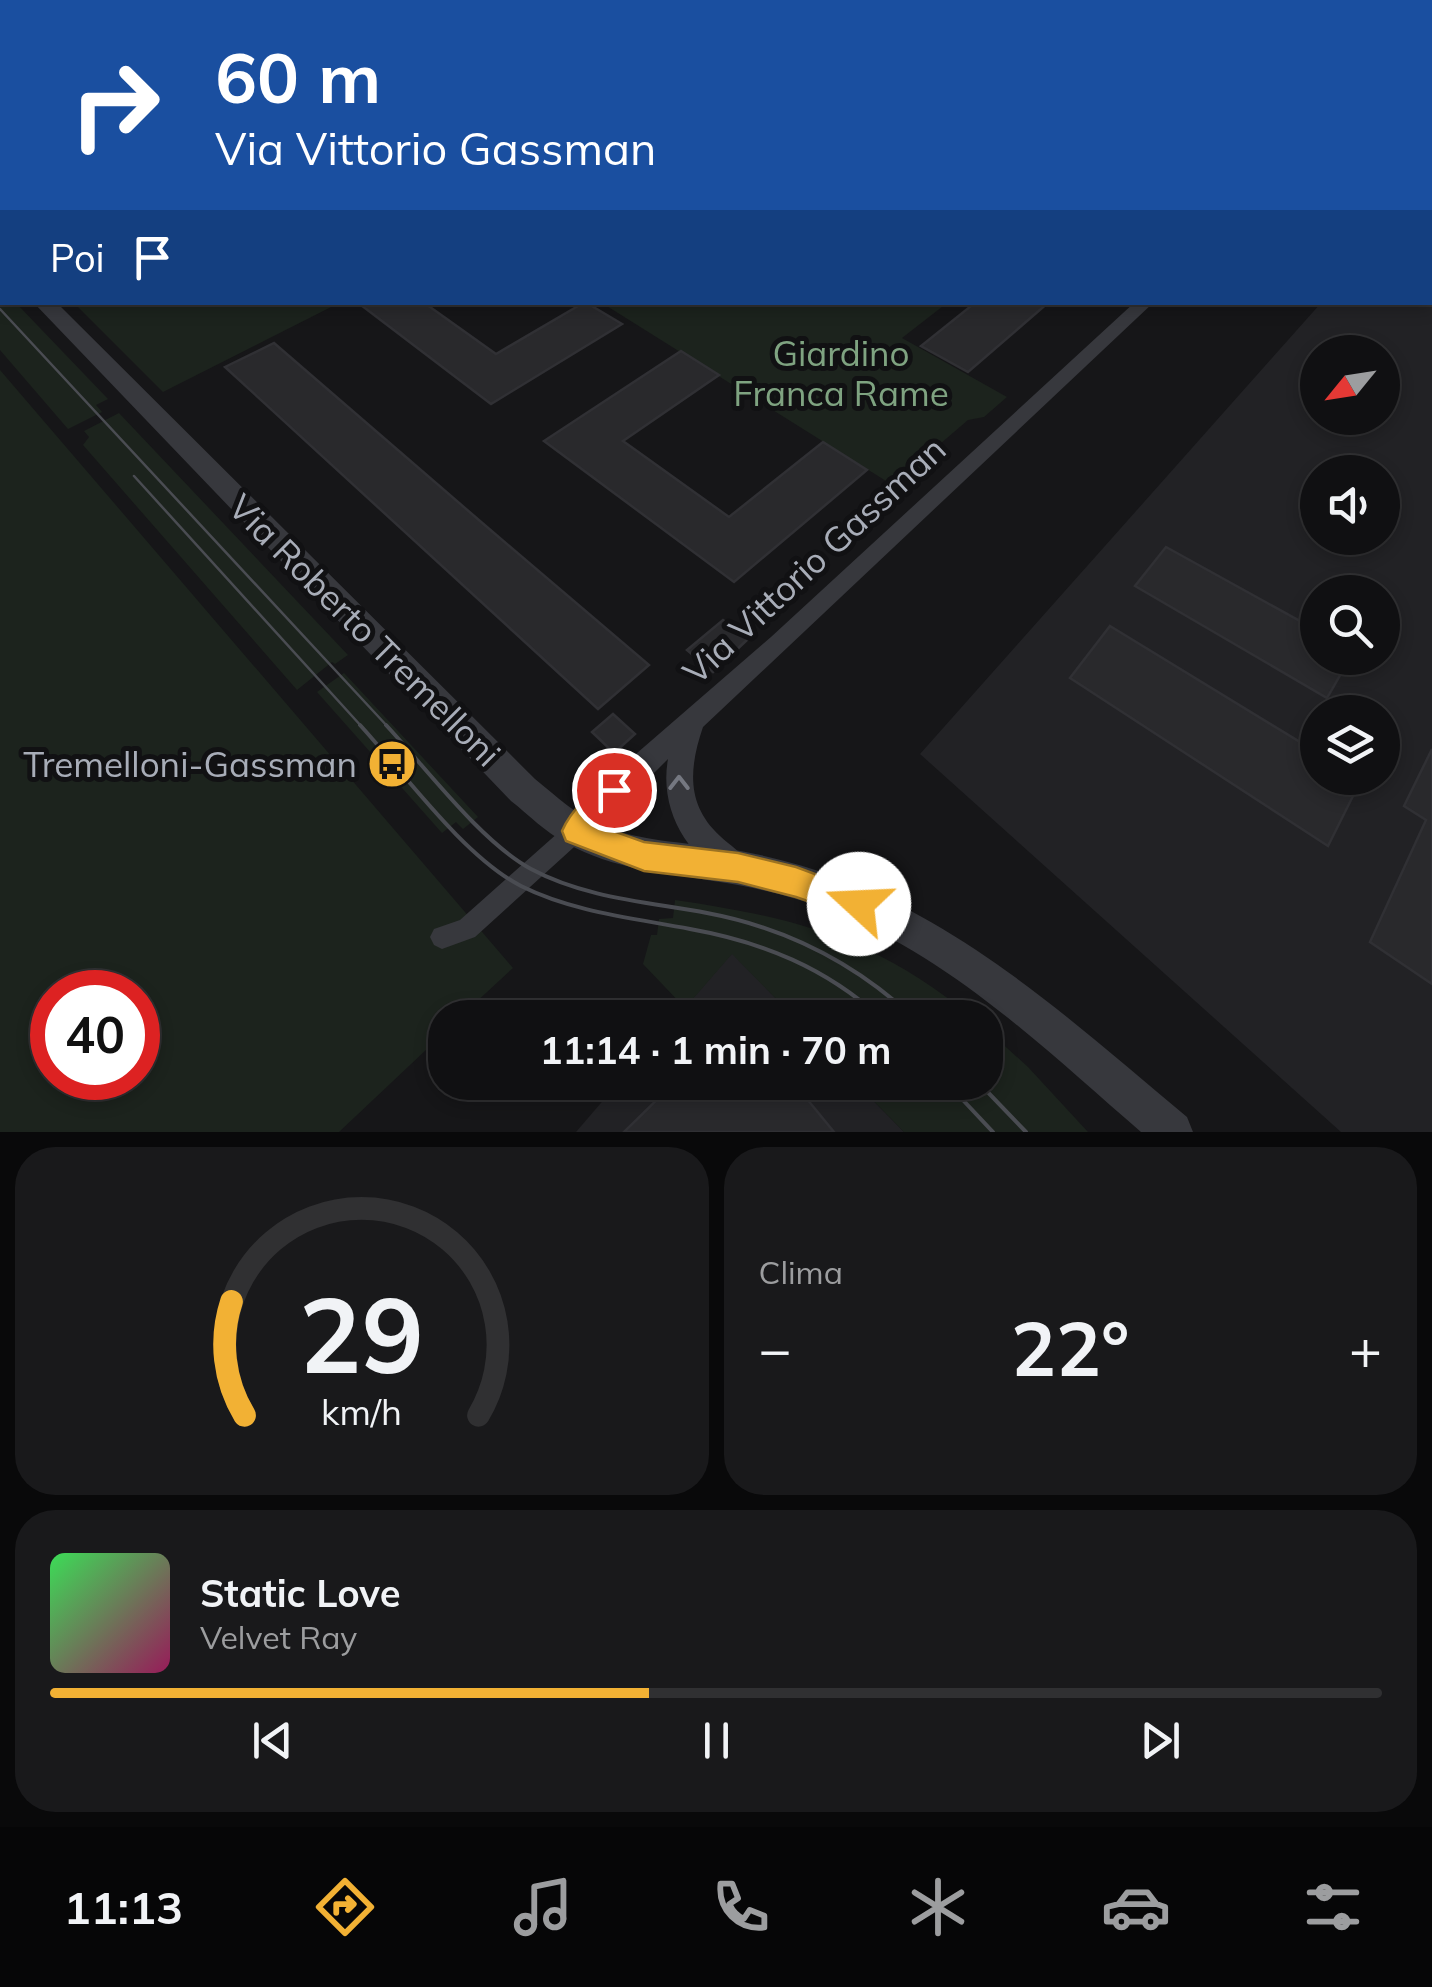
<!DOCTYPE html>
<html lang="it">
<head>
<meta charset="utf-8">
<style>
	body { margin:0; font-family:Mulish,sans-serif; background:#19191b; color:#f1f3f6; height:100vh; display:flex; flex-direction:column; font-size:38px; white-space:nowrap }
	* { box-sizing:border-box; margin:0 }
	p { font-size:32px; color:#9c9d9f }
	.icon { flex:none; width:55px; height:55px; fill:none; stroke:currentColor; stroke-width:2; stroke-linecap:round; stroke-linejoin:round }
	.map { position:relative; height:1132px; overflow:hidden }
	.drawer { display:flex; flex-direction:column; gap:15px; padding:15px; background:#09090a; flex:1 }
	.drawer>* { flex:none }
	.guide { position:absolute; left:0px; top:0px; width:1432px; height:305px; box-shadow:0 5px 15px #0003,0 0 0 2px #303032; background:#1a4fa0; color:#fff; overflow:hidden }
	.needle { width:65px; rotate:240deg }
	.controls { position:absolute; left:1300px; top:335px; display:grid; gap:20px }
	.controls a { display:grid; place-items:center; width:100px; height:100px; border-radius:50%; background:#101012; box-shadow:0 5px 15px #0003,0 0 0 2px #303032; font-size:50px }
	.speed { position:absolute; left:30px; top:970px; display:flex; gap:20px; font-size:50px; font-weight:700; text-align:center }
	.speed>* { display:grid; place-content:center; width:130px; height:130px; border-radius:50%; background:#101012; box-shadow:0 5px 15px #0003,0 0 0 2px #303032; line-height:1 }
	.speed .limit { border:15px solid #d22; background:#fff; color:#111 }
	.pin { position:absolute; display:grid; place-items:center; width:85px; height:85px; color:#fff; margin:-42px; border:5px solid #fff; border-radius:50%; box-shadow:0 2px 10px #0007 }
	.me { position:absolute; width:110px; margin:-55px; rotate:290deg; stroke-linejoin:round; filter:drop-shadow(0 0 8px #0008) }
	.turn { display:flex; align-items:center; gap:35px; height:210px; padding:0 50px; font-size:45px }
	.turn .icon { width:130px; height:130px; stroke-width:2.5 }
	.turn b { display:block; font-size:70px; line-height:85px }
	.then { display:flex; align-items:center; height:95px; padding:0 50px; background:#0003; gap:20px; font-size:38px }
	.big { font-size:75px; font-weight:700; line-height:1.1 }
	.drawer .card { flex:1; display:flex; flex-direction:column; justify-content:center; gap:15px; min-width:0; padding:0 35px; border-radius:40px; background:#19191b }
	.drawer .dial { align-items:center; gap:0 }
	.dial svg { height:260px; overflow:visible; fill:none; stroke:#303032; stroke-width:7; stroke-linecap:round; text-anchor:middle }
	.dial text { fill:#f1f3f6; stroke:none }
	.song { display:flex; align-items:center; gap:30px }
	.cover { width:120px; height:120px; border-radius:15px; background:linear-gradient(135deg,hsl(130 70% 55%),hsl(330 70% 35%)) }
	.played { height:10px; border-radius:5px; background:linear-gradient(90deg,#f2b134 45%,#303032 45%) }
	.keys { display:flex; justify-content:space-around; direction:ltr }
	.heat { display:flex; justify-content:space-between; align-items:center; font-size:55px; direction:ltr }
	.drawer .tiles { flex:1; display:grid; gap:15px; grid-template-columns:1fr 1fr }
	.card:last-child { grid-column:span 2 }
	.trip { position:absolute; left:428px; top:1000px; width:575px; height:100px; border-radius:40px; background:#101012; box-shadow:0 5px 15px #0003,0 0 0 2px #303032; font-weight:700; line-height:100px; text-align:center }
	.menu { display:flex; height:160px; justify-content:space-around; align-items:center; background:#060607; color:#9c9d9f }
	.menu .icon { width:70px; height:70px }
	.menu .selected { color:#f2b134 }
	.menu b { font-size:45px; color:#f1f3f6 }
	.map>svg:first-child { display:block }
	.built { fill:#222225; fill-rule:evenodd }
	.green { fill:#1c231d; fill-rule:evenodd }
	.building { fill:#29292c; stroke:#303034; stroke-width:2.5 }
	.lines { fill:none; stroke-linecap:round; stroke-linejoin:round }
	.pedestrian { fill:#37383d; fill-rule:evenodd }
	.minor { fill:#37383d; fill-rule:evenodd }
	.tertiary { fill:#37383d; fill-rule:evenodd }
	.tram-far1 { stroke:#4a4c52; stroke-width:2.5 }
	.tram { stroke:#4a4c52; stroke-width:4 }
	.oneway { stroke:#757881 }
	.route { fill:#f2b134; stroke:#9d7322; stroke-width:2.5 }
	.labels { text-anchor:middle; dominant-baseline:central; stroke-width:10; stroke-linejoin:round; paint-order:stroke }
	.park-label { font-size:35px; fill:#7fa381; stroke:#111113 }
	.street-label { font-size:35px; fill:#a8adb8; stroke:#111113 }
	.poi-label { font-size:35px; fill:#a8adb8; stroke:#111113; text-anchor:end }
</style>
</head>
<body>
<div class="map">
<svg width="1432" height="1132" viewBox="0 0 1432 1132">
	<rect width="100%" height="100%" fill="#161618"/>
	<g class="built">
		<path d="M 1432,177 L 1432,1132 L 1341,1132 L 920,754 L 1321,303 L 1430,302 ZM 1318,352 L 1382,352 L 1382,418 L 1318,418 ZM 1318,472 L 1382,472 L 1382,538 L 1318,538 ZM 1318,592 L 1382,592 L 1382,658 L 1318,658 ZM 1318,712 L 1382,712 L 1382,778 L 1318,778 Z"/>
		<path d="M 732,953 L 794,1017 L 676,1018 Z"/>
		<path d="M 619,1082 L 856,1083 L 904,1132 L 576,1132 Z"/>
	</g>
	<g class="green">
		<path d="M 0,286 L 2,302 L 16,303 L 108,399 L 96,405 L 102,412 L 68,429 L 0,350 Z"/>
		<path d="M 74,303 L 339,303 L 163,392 Z"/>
		<path d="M 602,303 L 947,303 L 902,338 L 1007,397 L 984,417 L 968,420 L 926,456 L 926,470 L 902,491 Z"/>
		<path d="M 0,370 L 513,968 L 460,1017 L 445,1018 L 445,1032 L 339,1132 L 0,1132 ZM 52,992 L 138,992 L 138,1078 L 52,1078 Z"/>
		<path d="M 119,413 L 348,655 L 335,664 L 332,662 L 297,690 L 83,445 L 89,437 L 84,431 Z"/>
		<path d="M 344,673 L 478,817 L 463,829 L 456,822 L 442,833 L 317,692 Z"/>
		<path d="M 675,900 C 797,918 875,938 972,1017 L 794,1017 L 732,954 L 685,1008 L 643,964 L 651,935 L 657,935 L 659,919 L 673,918 Z"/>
		<path d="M 985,1028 L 1028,1067 L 1088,1132 L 904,1132 L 856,1083 L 985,1082 Z"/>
	</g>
	<g class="building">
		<path d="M 357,302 L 423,302 L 496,354 L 585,302 L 622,324 L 491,404 Z"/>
		<path d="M 976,302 L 1049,302 L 968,372 L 921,346 Z"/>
		<path d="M 274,343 L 480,521 L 649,665 L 598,709 L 225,367 Z"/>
		<path d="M 681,351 L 719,375 L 623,441 L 729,517 L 823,442 L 867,470 L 734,582 L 544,441 Z"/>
		<path d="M 1166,547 L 1318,631 L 1318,658 L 1350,658 L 1327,698 L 1135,586 Z"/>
		<path d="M 723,620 L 748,639 L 713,672 L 687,650 Z"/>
		<path d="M 1110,626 L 1318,753 L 1318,778 L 1362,778 L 1328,846 L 1070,678 Z"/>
		<path d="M 613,714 L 635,734 L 614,753 L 592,732 Z"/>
		<path d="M 1432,749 L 1432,984 L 1370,942 L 1426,820 L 1404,806 Z"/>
		<path d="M 675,1082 L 793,1082 L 834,1132 L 624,1132 Z"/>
	</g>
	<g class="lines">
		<path class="pedestrian" d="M 576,821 L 584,824 L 587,831 L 584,838 L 475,937 L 442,949 L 434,945 L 430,937 L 434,929 L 460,920 L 568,824 Z"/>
		<g class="minor">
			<path d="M 0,0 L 12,0 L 14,2 L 2,4 Z"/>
			<path d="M 667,0 L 684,0 L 686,2 L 669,2 Z"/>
			<path d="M 1158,0 L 1177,0 L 1179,2 L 1160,2 Z"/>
			<path d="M 1430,72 L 1432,73 L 1432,81 L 1430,80 Z"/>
			<path d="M 2,89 L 2,97 L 0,98 L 0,90 Z"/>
			<path d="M 1135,302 L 1154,302 L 703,727 C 689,768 686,805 720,836 C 730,846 742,851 747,864 L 743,874 L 733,878 C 686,859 659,808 668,759 L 586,841 L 576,844 L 566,841 L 562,831 L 566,821 L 614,773 L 771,637 Z"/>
		</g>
		<g class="tertiary">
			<path d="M 0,252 L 2,253 L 2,267 L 0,267 Z"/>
			<path d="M 33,302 L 56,302 L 535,779 C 556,796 577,816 603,826 C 640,841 682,842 722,848 C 762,854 801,864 839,878 C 973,929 1079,1027 1187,1117 L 1193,1132 L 1141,1132 C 1046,1050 950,956 831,911 C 796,897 758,888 720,882 C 667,873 614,870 566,843 C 545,832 529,815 511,801 Z"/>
		</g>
		<g class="tram-far1">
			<path d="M 0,309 L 388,727"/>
			<path d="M 134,476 L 362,727"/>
		</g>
		<g class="tram">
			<path d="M 360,725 C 404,773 464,857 521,886 C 573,912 633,918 690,929 C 763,942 826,968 881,1018"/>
			<path d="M 386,725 C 426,768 481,842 531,869 C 585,898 648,902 707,913 C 787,928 854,962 914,1018"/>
			<path d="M 946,1082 L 993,1132"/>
			<path d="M 978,1082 L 1026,1132"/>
		</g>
	</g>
	<defs><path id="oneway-chevron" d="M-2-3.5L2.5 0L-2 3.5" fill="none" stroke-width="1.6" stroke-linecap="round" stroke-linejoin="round" transform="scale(2.5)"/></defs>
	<use class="oneway" href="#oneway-chevron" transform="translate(679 783) rotate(-90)"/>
	<path class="route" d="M 614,777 L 623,781 L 627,790 L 599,826 L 644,842 L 738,853 L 796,867 L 869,894 L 873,904 L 869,915 L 859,919 L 796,897 L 738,882 L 644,871 L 566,841 L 562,831 C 570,812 595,785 614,777 Z"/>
	<defs>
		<g id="bus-disc" transform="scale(2.5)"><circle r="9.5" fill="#f2b134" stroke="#111113"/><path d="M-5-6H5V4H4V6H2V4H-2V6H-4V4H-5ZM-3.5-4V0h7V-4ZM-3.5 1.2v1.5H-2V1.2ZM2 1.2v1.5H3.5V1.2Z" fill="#111"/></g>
	</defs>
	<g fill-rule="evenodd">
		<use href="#bus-disc" x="392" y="764"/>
	</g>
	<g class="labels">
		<g class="park-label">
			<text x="841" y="353">Giardino<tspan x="841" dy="40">Franca Rame</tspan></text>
		</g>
		<g class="street-label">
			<text transform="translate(814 560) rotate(-43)">Via Vittorio Gassman</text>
			<text transform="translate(365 630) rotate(45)">Via Roberto Tremelloni</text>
		</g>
		<g class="poi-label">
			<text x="357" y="764">Tremelloni-Gassman</text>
		</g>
	</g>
</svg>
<div class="controls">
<a><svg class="needle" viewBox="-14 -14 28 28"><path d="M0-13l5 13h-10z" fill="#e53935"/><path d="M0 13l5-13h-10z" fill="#9c9d9f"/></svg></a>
<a><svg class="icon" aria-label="sound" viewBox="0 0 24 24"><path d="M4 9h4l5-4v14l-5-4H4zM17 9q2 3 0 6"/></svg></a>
<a><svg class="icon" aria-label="search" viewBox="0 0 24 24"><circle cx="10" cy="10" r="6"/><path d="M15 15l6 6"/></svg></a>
<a><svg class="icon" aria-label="layers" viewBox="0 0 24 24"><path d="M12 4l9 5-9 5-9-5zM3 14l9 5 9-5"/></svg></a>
</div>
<div class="speed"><div class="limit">40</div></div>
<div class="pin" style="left:614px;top:790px;background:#d93025"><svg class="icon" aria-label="arrive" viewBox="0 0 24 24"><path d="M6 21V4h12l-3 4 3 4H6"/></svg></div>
<svg class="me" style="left:859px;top:904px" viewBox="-20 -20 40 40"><circle r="19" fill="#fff"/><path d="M0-13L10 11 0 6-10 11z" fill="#f2b134"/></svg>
<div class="trip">11:14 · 1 min · 70 m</div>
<div class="guide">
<div class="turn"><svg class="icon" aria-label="right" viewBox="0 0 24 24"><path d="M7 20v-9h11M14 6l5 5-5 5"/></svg><div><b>60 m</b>Via Vittorio Gassman</div></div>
<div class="then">Poi<svg class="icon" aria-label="arrive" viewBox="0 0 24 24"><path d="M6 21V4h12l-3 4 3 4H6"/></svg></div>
</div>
</div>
<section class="drawer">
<div class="tiles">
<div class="card dial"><svg viewBox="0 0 100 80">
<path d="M14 69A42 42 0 1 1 86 69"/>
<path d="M14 69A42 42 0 0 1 10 34" stroke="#f2b134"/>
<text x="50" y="56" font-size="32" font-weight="700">29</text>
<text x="50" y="72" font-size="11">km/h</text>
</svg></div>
<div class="card"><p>Clima</p>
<div class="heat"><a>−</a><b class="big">22°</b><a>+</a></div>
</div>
<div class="card">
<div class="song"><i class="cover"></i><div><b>Static Love</b><p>Velvet Ray</p></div></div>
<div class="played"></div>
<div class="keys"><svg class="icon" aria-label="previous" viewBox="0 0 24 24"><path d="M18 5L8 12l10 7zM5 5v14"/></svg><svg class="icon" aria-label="pause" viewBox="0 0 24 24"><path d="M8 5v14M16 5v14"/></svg><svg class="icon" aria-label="next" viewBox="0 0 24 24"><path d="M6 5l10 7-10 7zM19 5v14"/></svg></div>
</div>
</div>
</section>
<nav class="menu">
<b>11:13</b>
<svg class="icon selected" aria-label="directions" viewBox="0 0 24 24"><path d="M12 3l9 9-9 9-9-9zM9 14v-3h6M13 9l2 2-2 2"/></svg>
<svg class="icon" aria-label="music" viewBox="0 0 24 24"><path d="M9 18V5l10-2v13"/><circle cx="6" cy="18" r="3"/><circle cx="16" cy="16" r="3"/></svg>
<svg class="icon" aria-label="phone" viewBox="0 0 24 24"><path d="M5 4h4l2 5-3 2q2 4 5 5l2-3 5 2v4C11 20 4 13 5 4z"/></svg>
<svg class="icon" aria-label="climate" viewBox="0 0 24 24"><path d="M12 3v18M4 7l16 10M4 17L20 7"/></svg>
<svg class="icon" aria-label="car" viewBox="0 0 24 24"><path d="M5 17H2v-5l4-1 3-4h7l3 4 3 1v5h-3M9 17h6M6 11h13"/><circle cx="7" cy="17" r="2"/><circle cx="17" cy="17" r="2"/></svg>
<svg class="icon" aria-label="filters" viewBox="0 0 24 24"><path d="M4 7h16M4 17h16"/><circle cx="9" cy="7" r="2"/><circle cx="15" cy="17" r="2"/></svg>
</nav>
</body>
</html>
